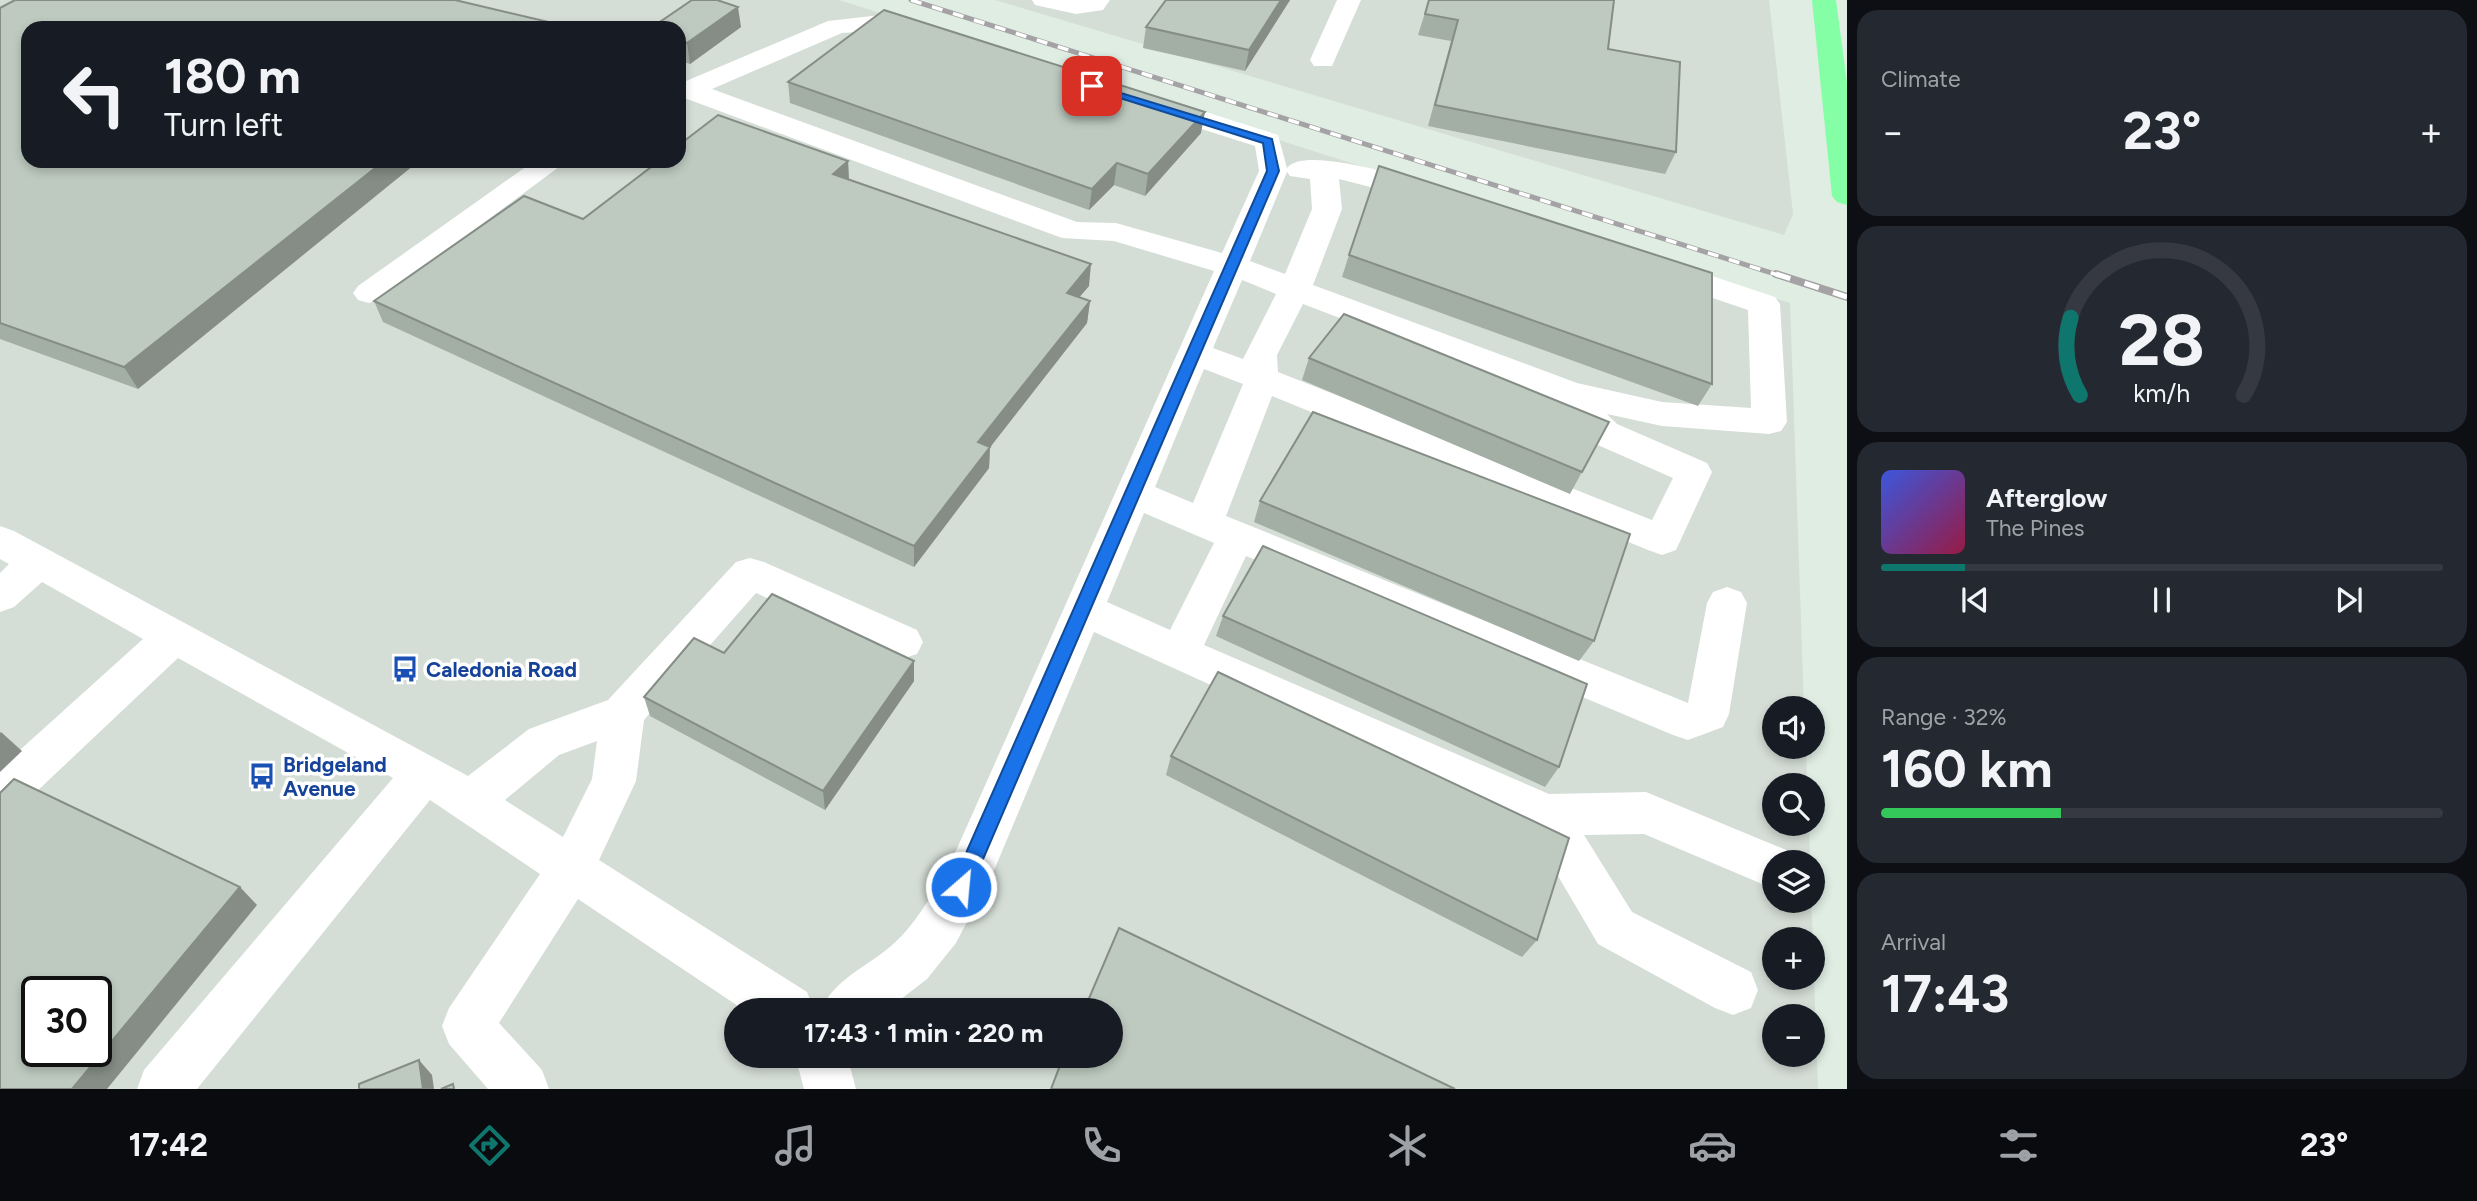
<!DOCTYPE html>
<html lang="en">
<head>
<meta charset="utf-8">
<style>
	body { margin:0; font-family:Figtree,sans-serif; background:#242831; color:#f1f3f6; height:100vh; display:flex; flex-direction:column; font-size:26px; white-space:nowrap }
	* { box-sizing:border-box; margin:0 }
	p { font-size:23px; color:#9ea1a6 }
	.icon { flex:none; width:38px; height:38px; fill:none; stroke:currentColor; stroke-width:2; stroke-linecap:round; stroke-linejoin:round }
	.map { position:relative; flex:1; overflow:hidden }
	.details { display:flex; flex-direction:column; gap:10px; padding:10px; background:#0d0f14; width:630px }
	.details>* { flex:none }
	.guide { position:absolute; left:21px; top:21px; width:665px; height:147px; border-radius:21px; box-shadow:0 4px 10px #0003; background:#171b24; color:#f1f3f6; overflow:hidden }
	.buttons { position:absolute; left:1762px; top:696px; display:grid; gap:14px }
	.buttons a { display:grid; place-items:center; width:63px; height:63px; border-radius:50%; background:#171b24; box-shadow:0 4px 10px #0003; font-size:35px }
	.speed { position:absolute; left:21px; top:976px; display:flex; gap:14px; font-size:35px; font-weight:700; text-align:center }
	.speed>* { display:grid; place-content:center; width:91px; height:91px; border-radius:50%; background:#171b24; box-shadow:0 4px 10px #0003; line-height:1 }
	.speed .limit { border:4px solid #111; border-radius:10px; background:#fff; color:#111 }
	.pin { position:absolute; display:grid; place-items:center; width:60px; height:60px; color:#fff; margin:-30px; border-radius:14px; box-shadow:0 4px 10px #0006 }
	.me { position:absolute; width:77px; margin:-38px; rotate:27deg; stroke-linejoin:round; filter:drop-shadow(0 0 5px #0008) }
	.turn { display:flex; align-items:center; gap:24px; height:147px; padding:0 28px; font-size:32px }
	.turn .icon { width:91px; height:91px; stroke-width:2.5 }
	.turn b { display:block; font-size:49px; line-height:60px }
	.big { font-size:52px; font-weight:700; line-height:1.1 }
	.details .tile { flex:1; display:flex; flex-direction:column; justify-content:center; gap:10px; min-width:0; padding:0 24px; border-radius:21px; background:#242831 }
	.details .dial { align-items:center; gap:0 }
	.dial svg { height:182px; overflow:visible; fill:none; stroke:#363941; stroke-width:7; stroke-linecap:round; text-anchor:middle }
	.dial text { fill:#f1f3f6; stroke:none }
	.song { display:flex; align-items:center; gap:21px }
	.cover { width:84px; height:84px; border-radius:10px; background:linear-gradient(135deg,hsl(230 70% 55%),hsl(340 70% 35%)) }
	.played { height:7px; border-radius:4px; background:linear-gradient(90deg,#0f766e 15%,#363941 15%) }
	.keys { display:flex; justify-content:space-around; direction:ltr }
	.heat { display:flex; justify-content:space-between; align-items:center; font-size:38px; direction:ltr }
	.charge { height:10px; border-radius:5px; background:linear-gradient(90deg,#34c759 32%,#363941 0) }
	.trip { position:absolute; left:724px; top:998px; width:399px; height:70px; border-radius:35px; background:#171b24; box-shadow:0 4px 10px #0003; font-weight:700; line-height:70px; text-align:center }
	.tab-bar { display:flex; height:112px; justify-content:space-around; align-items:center; background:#090b0e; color:#9ea1a6 }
	.tab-bar .icon { width:49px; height:49px }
	.tab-bar .selected { color:#0f766e }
	.tab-bar b { font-size:32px; color:#f1f3f6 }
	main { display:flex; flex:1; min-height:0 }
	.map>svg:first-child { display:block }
	.industrial { fill:#d4ddd6; fill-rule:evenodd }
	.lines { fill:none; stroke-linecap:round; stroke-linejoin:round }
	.minor { fill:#fff; fill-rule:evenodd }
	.highway { fill:#84ffa5; fill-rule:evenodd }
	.rail-far1-casing { stroke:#a5a2a5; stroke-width:5 }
	.rail-casing { stroke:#a5a2a5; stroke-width:8 }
	.rail-far1 { stroke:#fff; stroke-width:3.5; stroke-dasharray:11; stroke-linecap:butt }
	.rail { stroke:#fff; stroke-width:5; stroke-dasharray:15; stroke-linecap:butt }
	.wall { fill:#a3aea5 }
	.shaded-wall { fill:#858d86 }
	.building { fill:#becac0; stroke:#858d86; stroke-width:2; fill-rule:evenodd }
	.route { fill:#1a73e8; stroke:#114b97; stroke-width:2 }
	.labels { text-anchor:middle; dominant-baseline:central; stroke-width:7; stroke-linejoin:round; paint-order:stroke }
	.transit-label { font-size:21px; font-weight:bold; fill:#164399; stroke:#fff; text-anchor:start }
</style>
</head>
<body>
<main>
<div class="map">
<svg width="1847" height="1089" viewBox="0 0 1847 1089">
	<rect width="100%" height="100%" fill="#dfede3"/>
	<g class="industrial">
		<path d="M 0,0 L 839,0 L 1790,303 L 1804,709 L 1774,709 L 1774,747 L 1806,747 L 1807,786 L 1774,786 L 1774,824 L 1809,824 L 1810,863 L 1774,863 L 1774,901 L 1811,901 L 1813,940 L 1774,940 L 1774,978 L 1813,978 L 1813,952 L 1818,1089 L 0,1089 ZM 28,28 L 679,28 L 679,161 L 28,161 ZM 37,992 L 96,992 L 96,1052 L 37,1052 ZM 737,1010 L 1111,1010 L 1111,1055 L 737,1055 ZM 1774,1017 L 1813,1017 L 1813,1055 L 1774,1055 Z"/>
		<path d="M 995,0 L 1769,0 L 1793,214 L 1784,235 Z"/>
	</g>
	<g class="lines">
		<g class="minor">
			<path d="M 1032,0 L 1110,0 L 1103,10 L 1076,14 L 1035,5 Z"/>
			<path d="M 1337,0 L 1361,0 L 1332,66 L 1314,66 L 1310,60 Z"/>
			<path d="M 890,14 L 926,25 L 930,30 L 926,35 L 917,38 L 889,30 L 842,33 L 712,89 L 1077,222 L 1116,223 L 1222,253 L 1259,171 L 1255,146 L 1142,110 L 1138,104 L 1142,98 L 1162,98 L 1278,135 L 1287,168 C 1305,145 1409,179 1435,186 L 1440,192 L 1435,198 L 1425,201 L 1339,179 L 1342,209 L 1313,285 L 1577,383 L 1662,402 L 1751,408 L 1748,310 L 1651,277 L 1646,270 L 1651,263 L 1662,260 L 1673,263 L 1775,297 L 1780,304 L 1787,422 L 1781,431 L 1769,434 L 1662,426 L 1607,414 L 1617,424 L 1707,463 L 1712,472 L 1676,550 L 1662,555 L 1648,550 L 1272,396 L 1226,516 L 1688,703 L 1707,603 L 1713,592 L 1727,587 L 1741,592 L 1747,603 L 1729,714 L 1723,727 L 1688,740 L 1673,735 L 1246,556 L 1204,645 L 1549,794 L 1646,792 L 1791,852 L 1796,863 L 1774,863 L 1774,889 L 1644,834 L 1584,835 L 1632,912 L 1751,972 L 1758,990 L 1751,1008 L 1733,1015 L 1715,1008 L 1598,944 L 1531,830 L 1094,632 L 995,868 L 956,943 L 927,979 L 887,1010 L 821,1010 C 834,979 867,967 891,946 C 920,921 937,885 955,853 L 1214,271 L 1114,241 L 1062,238 L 679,96 L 679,84 L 828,21 ZM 1287,172 L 1290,176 L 1310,179 L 1312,209 L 1285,274 L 1250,261 ZM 1242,280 L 1276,294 L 1243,359 L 1213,348 ZM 1303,304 L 1558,401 L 1591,442 L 1673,478 L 1652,520 L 1278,372 L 1277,355 ZM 1204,369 L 1243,384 L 1193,503 L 1155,487 ZM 1144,513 L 1214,543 L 1170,630 L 1107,602 Z"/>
			<path d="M 534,161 L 567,161 L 380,300 L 369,303 L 358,300 L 353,293 L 358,286 Z"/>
			<path d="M 0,526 L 14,531 L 468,776 L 529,729 L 608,700 L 736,562 L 750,558 L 764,562 L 917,630 L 923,642 L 917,654 L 902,659 L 756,593 L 644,720 L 636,781 L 599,860 L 807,992 L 814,1010 L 744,1010 L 578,899 L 499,1023 L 542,1070 L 549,1089 L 488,1089 L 449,1044 L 442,1026 L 449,1008 L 540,874 L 430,800 L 197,1089 L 137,1089 L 144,1070 L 393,778 L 178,658 L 16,811 L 0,817 L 0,768 L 143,639 L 42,582 L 14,607 L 0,612 L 0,573 L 9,564 L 0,559 ZM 597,741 L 592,779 L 563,837 L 505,800 L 559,755 Z"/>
			<path d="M 795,1055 L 847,1055 L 856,1089 L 804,1089 Z"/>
		</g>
		<path class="highway" d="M 1812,0 L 1836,0 L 1847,83 L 1847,205 L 1837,202 L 1832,196 Z"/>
		<g class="rail-far1-casing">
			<path id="rail-far1" d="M 911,0 L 1781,276"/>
		</g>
		<g class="rail-casing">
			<path id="rail" d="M 1776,274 L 1847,297"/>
		</g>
		<use href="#rail-far1" class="rail-far1"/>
		<use href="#rail" class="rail"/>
	</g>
	<g class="wall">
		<path d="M 1166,0 L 1290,0 L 1245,71 L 1143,48 L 1146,27 Z"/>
		<path d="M 1429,0 L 1676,152 L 1665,174 L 1428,126 L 1451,41 L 1418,35 Z"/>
		<path d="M 0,8 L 138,389 L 0,339 Z"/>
		<path d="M 741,27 L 690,64 L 679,60 L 679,28 Z"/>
		<path d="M 788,82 L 1201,133 L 1145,196 L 1114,185 L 1089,210 L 790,103 Z"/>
		<path d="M 848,161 L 849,179 L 1089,286 L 1079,297 L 1090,301 L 1087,323 L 990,447 L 989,468 L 914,567 L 383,322 L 374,301 L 583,219 Z"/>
		<path d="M 1349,255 L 1712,384 L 1698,406 L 1342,277 Z"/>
		<path d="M 1309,358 L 1582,472 L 1570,494 L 1302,380 Z"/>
		<path d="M 1260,501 L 1594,641 L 1579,661 L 1254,522 Z"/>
		<path d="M 1223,616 L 1559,767 L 1545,787 L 1216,636 Z"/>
		<path d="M 724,653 L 914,661 L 914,681 L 825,810 L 650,716 L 644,697 Z"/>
		<path d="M 1171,756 L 1537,940 L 1522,957 L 1166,775 Z"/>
	</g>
	<g class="shaded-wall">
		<path d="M 1281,0 L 1290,0 L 1245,71 L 1249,50 Z"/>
		<path d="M 738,7 L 741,27 L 690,64 L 687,43 Z"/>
		<path d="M 1205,112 L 1201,133 L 1145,196 L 1148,174 Z"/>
		<path d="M 384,161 L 419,161 L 138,389 L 124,367 Z"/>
		<path d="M 848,161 L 849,182 L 833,174 Z"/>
		<path d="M 1117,163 L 1114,185 L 1089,210 L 1092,189 Z"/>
		<path d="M 1091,264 L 1089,286 L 1064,315 L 1067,293 Z"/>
		<path d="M 1090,301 L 1087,323 L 977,464 L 978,442 Z"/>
		<path d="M 990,447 L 989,468 L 914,567 L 914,546 Z"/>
		<path d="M 914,661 L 914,681 L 825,810 L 823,791 Z"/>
		<path d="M 1,732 L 22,751 L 0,772 L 0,733 Z"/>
		<path d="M 240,887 L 257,905 L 107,1089 L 72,1089 Z"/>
		<path d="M 419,1060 L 432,1075 L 434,1089 L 423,1089 Z"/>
	</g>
	<g class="building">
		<path d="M 15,0 L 455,0 L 557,24 L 552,28 L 28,28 L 28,161 L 384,161 L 124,367 L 0,323 L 0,8 Z"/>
		<path d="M 692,0 L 717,0 L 738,7 L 687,43 L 679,40 L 679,28 L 651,28 Z"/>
		<path d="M 1166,0 L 1281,0 L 1249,50 L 1146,27 Z"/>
		<path d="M 1429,0 L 1614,0 L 1608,49 L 1680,62 L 1676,152 L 1435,105 L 1458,20 L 1425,14 Z"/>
		<path d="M 884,10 L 1205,112 L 1148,174 L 1117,163 L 1092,189 L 788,82 Z"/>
		<path d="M 718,115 L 848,161 L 833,174 L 1091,264 L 1067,293 L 1090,301 L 978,442 L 990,447 L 914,546 L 374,301 L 524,196 L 583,219 L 659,161 L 679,161 L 679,145 Z"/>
		<path d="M 1379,166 L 1712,273 L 1712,384 L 1349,255 Z"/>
		<path d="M 1344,314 L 1609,422 L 1582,472 L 1309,358 Z"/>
		<path d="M 1313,412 L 1630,534 L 1594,641 L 1260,501 Z"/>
		<path d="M 1263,546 L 1587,684 L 1559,767 L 1223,616 Z"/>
		<path d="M 772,594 L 914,661 L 823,791 L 644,697 L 694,638 L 724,653 Z"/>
		<path d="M 1218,672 L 1569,838 L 1537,940 L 1171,756 Z"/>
		<path d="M 14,779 L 240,887 L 72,1089 L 0,1089 L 0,793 ZM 37,992 L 96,992 L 96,1052 L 37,1052 Z"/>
		<path d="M 1119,928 L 1455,1089 L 1051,1089 L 1064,1055 L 1111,1055 L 1111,1010 L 1084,1010 Z"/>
		<path d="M 419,1060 L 423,1089 L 359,1089 L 359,1084 Z"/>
		<path d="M 453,1084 L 454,1089 L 441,1089 Z"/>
	</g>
	<path class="route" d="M 1088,83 L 1272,139 L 1279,171 L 971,887 L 968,894 L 961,896 L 954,894 L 951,887 L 1267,171 L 1263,143 L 1088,88 Z"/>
	<defs>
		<g id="bus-bare" transform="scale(2.1)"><path d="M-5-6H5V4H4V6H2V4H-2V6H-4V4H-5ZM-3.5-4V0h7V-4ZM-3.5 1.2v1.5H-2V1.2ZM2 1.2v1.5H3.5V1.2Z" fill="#1a4fb4" stroke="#fff" stroke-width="2.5" paint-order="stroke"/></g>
	</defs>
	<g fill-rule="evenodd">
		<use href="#bus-bare" x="405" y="669"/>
		<use href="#bus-bare" x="262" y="776"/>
	</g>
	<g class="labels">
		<g class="transit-label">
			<text x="426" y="669">Caledonia Road</text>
			<text x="283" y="764">Bridgeland<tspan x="283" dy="24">Avenue</tspan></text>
		</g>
	</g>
</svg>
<div class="buttons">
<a><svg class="icon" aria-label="sound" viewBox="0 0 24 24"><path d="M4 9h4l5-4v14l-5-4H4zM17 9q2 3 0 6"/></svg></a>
<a><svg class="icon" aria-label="search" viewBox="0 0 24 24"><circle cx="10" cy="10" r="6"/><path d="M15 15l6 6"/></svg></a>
<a><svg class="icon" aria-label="layers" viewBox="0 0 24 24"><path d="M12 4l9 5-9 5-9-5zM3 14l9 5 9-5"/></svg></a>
<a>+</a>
<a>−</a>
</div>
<div class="speed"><div class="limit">30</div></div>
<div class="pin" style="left:1092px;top:86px;background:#d93025"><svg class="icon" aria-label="arrive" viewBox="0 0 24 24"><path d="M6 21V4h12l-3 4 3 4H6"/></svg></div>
<svg class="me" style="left:961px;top:887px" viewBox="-20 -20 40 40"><circle r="17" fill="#1a73e8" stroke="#fff" stroke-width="3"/><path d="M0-11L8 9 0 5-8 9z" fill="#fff"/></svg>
<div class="trip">17:43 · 1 min · 220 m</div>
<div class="guide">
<div class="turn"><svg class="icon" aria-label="left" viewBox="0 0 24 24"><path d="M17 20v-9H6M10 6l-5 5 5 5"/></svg><div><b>180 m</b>Turn left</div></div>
</div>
</div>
<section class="details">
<div class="tile"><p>Climate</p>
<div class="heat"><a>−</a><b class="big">23°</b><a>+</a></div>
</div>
<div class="tile dial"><svg viewBox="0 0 100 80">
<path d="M14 69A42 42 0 1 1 86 69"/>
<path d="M14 69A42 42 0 0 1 10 35" stroke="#0f766e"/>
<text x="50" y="56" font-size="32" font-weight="700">28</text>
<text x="50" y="72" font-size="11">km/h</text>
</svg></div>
<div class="tile">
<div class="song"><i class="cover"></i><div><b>Afterglow</b><p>The Pines</p></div></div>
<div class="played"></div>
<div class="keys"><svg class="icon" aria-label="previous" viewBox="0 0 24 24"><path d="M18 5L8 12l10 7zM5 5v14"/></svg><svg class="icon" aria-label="pause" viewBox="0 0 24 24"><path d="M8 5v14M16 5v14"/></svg><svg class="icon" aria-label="next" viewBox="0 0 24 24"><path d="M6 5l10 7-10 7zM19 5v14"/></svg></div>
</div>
<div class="tile"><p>Range · 32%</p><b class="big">160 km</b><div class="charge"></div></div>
<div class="tile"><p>Arrival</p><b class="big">17:43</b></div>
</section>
</main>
<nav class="tab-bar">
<b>17:42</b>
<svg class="icon selected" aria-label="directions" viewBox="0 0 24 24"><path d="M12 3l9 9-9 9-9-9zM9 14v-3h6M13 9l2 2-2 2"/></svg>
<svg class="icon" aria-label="music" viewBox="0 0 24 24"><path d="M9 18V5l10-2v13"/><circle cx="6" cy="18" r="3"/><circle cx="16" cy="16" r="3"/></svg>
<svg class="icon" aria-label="phone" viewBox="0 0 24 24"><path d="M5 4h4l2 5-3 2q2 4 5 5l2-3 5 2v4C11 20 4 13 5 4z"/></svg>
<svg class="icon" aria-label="climate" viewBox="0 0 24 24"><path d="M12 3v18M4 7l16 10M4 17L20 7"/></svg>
<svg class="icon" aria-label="car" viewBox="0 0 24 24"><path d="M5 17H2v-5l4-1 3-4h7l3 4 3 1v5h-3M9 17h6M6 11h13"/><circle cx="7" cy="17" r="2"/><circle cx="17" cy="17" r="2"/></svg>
<svg class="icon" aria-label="filters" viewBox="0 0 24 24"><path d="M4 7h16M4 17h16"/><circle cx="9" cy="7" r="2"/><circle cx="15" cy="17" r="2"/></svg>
<b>23°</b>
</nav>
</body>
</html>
